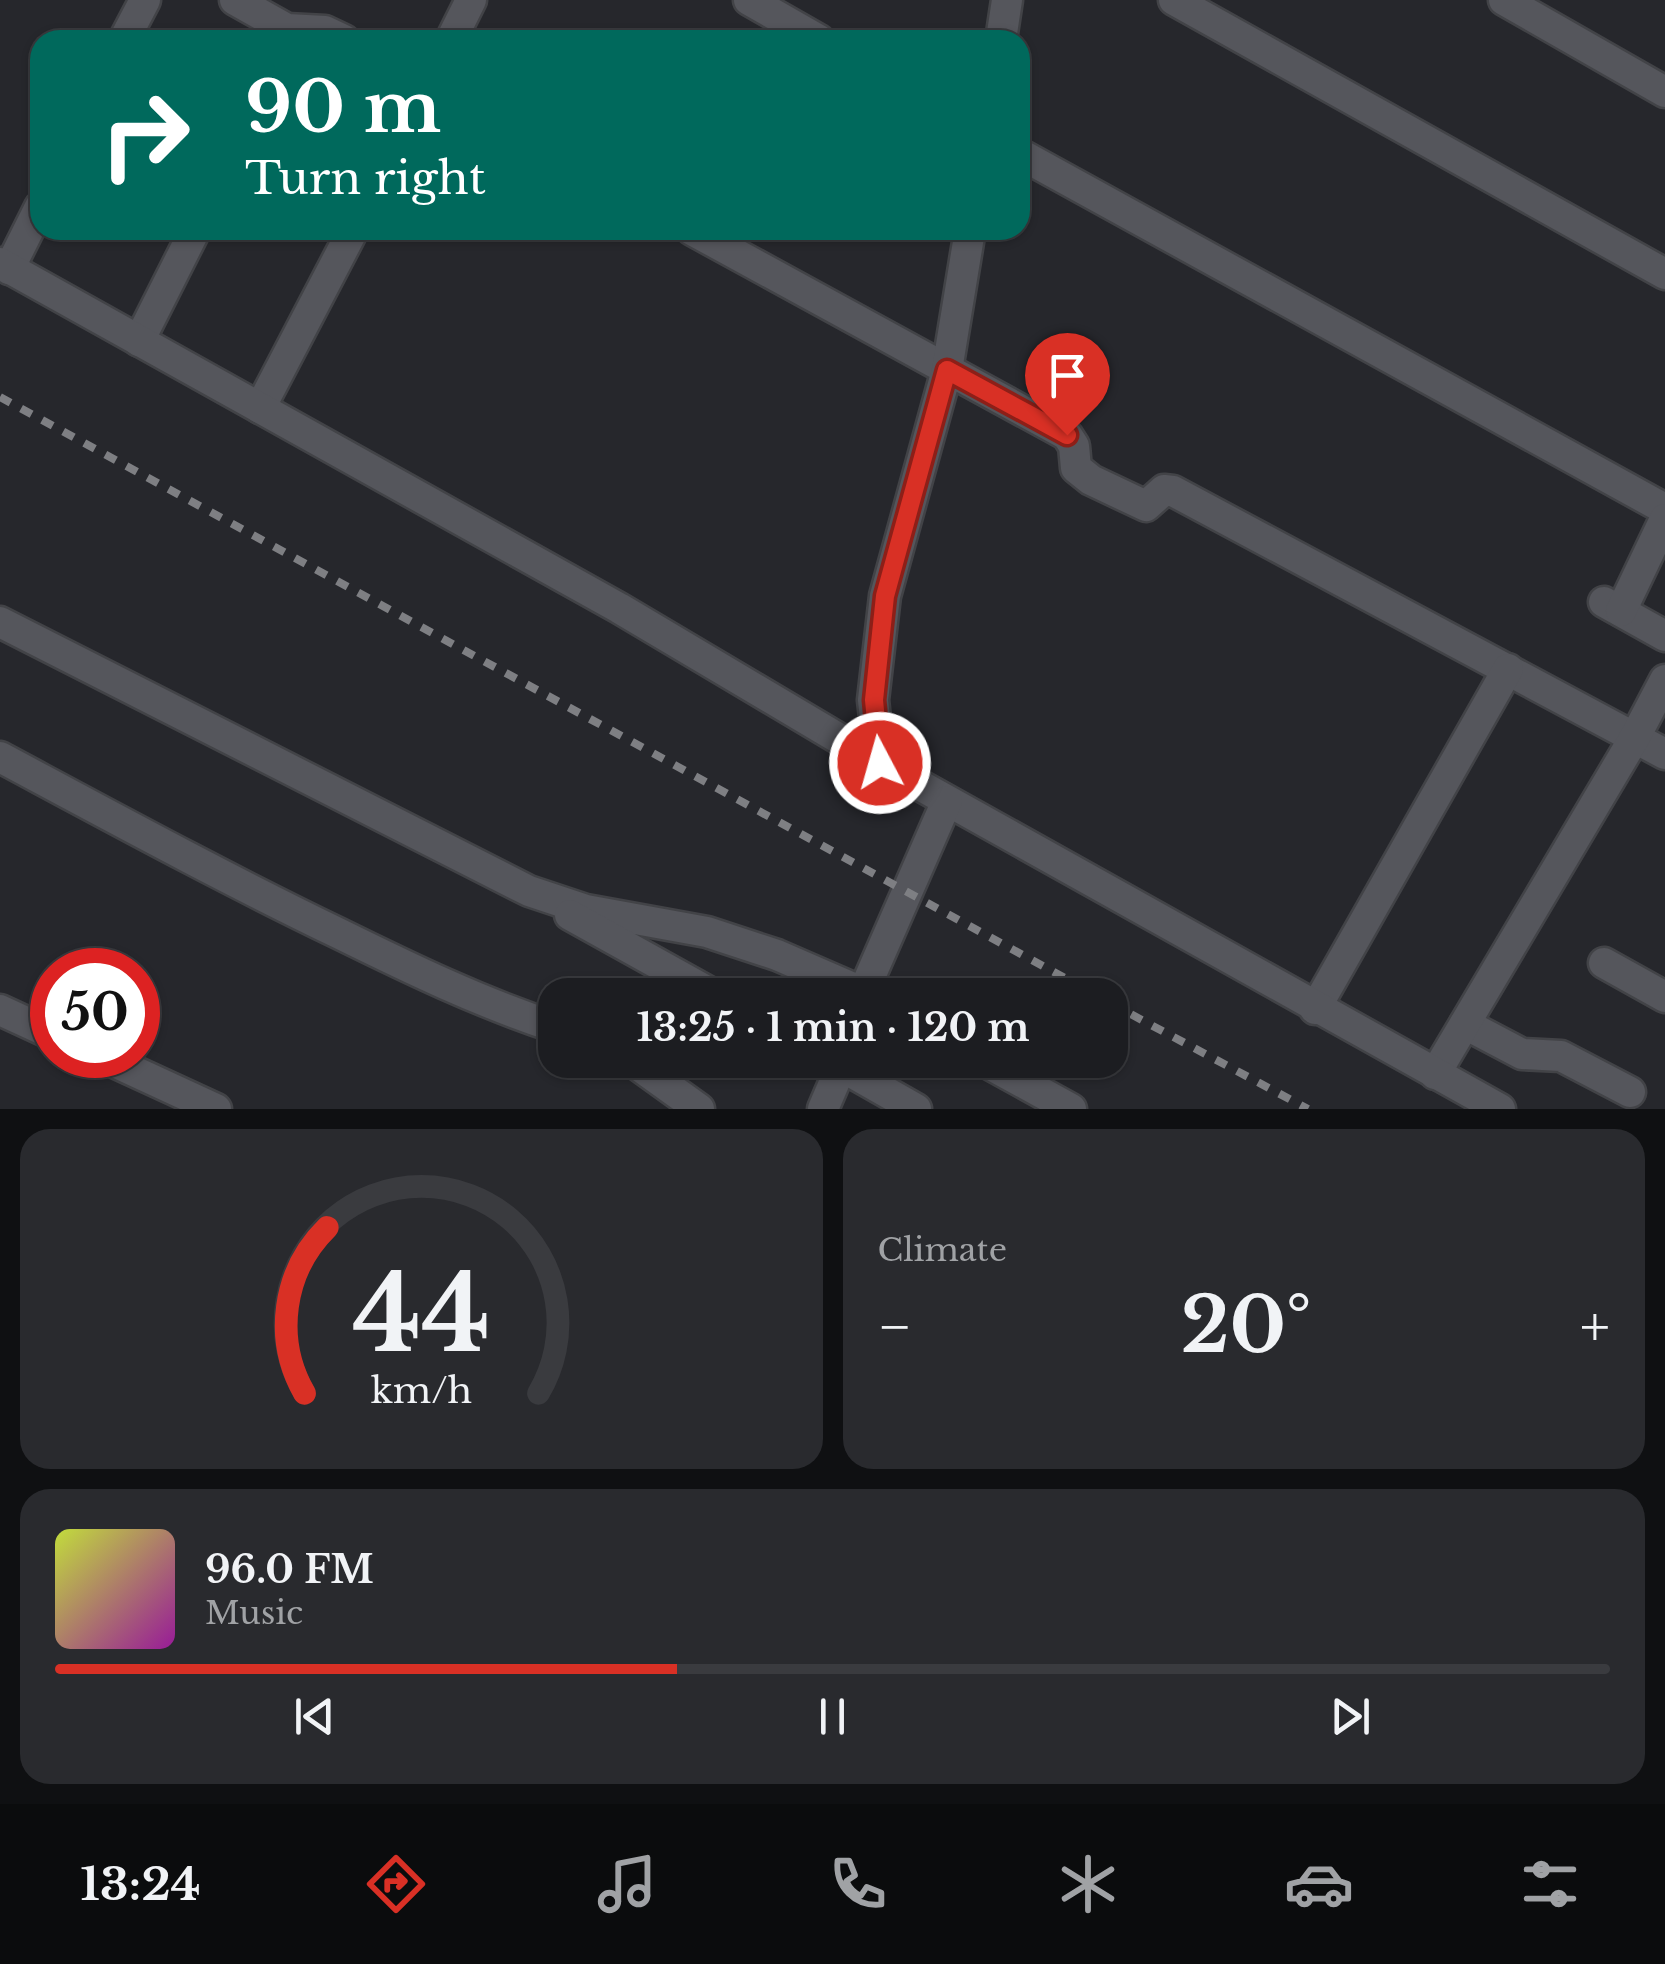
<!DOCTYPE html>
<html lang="en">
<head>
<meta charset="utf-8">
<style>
	body { margin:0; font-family:"Libre Baskerville",serif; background:#292a2e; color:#f1f3f6; height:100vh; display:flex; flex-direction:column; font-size:38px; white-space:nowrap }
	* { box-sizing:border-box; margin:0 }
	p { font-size:32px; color:#a0a2a5 }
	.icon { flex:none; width:55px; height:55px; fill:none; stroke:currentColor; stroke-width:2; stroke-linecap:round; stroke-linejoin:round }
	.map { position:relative; height:1109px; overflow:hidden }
	.panel { display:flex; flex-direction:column; gap:20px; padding:20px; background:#0f1012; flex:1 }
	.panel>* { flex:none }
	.hud { position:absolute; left:30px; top:30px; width:1000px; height:210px; border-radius:30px; box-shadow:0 2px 8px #0004,0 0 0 2px #3a3b3f; background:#00695c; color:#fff; overflow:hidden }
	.speed { position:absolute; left:30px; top:948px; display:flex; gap:20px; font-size:50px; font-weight:700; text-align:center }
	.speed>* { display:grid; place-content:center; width:130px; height:130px; border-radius:50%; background:#1c1d21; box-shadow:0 2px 8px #0004,0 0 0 2px #3a3b3f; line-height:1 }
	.speed .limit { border:15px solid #d22; background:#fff; color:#111 }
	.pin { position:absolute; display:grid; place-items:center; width:85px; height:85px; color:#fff; margin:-102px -42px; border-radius:50% 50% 50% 0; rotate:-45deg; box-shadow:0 0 10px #0007 }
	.pin .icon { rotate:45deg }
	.me { position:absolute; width:110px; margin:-55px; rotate:354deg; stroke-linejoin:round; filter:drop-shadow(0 0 8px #0008) }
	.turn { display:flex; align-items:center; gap:35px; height:210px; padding:0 50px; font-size:45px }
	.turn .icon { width:130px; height:130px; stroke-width:2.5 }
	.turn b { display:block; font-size:70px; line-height:85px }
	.big { font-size:75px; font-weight:800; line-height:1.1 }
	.panel .widget { flex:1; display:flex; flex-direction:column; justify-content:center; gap:15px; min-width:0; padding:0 35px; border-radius:30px; background:#292a2e }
	.panel .dial { align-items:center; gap:0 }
	.dial svg { height:260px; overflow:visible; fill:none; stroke:#3a3b3f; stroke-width:7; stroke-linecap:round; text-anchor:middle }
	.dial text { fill:#f1f3f6; stroke:none }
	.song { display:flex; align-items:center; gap:30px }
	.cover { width:120px; height:120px; border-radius:15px; background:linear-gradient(135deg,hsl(70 70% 55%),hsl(300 70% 35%)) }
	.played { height:10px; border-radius:5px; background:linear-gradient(90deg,#d93025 40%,#3a3b3f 40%) }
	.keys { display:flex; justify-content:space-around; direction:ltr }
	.heat { display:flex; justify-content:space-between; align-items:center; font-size:55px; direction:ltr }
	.panel .tiles { flex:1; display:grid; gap:20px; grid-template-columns:1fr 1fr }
	.widget:last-child { grid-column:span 2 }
	.trip { position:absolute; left:538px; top:978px; width:590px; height:100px; border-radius:30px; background:#1c1d21; box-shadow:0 2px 8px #0004,0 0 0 2px #3a3b3f; font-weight:800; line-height:100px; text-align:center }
	.dock { display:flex; height:160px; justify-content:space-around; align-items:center; background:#0b0c0d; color:#a0a2a5 }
	.dock .icon { width:70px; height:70px }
	.dock .selected { color:#d93025 }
	.dock b { font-size:45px; color:#f1f3f6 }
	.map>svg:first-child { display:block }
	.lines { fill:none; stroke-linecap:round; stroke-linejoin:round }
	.street-casing { stroke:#424347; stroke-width:35 }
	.secondary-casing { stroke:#424347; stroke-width:35 }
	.street { stroke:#55565c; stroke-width:30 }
	.secondary { stroke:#55565c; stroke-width:30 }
	.rail { stroke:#7e7f83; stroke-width:8; stroke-dasharray:12 12; stroke-linecap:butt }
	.route-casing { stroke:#8d1f18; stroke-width:25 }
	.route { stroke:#d93025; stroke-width:18 }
</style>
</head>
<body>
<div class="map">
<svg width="1665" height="1109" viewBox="0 0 1665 1109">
	<rect width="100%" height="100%" fill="#26272c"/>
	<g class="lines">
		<g class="street-casing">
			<g id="street">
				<path d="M 235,0 L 287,29 L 325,31 L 344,40"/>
				<path d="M 749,0 L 819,40"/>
				<path d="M 1174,0 L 1665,274"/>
				<path d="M 1504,0 L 1665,92"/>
				<path d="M 124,40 L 145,0"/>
				<path d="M 451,40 L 471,0"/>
				<path d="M 1020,154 L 1665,509"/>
				<path d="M 692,230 L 1067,435 L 1074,446 L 1076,468 L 1091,480 L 1146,506 L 1164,490 L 1173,491 L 1665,754"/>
				<path d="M 9,269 L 40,207"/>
				<path d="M 139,341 L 195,230"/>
				<path d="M 260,408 L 353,230"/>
				<path d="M 1604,602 L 1665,636"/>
				<path d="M 1621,611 L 1665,519"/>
				<path d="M 0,622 L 529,891 L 586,910 L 707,932 L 777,955 L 869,995"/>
				<path d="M 0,757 C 112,817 224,878 338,933 C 409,968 479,1002 555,1027"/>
				<path d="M 570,915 L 714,995"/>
				<path d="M 1604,963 L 1665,997"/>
				<path d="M 1315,1009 L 1508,669"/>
				<path d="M 0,1010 L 52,1034"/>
				<path d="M 1465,1024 L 1522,1054 L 1561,1056 L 1630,1092"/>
				<path d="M 99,1055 L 216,1109"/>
				<path d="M 631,1060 L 699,1109"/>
				<path d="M 830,1060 L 916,1109"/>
				<path d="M 982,1060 L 1071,1109"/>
				<path d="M 1435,1074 L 1635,737 L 1665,680"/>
			</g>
		</g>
		<g class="secondary-casing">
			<g id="secondary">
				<path d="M 1001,40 L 1007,0"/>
				<path d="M 0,263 L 619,608 L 880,763 L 1500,1109"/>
				<path d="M 880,763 L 873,700 L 885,596 L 947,370 L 970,230"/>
				<path d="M 862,995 L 947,801"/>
				<path d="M 823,1109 L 844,1060"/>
			</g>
		</g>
		<use href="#street" class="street"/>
		<use href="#secondary" class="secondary"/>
		<g class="rail">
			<path d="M 0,397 L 1096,995"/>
			<path d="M 1110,1003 L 1308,1109"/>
		</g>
	</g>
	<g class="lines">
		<g class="route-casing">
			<path id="route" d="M 880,763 L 874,700 L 885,596 L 947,370 L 1067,435"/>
		</g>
		<use href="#route" class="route"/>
	</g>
</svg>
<div class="speed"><div class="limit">50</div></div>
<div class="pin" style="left:1067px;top:435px;background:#d93025"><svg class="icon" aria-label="arrive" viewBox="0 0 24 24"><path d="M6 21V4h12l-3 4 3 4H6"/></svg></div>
<svg class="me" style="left:880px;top:763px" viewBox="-20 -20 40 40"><circle r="17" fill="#d93025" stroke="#fff" stroke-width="3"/><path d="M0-11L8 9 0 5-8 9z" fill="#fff"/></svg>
<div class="trip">13:25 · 1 min · 120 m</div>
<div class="hud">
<div class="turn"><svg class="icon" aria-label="right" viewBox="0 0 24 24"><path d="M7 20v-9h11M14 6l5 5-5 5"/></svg><div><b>90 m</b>Turn right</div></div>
</div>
</div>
<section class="panel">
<div class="tiles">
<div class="widget dial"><svg viewBox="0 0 100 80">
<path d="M14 69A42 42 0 1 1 86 69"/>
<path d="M14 69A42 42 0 0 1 21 18" stroke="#d93025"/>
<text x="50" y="56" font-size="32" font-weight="700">44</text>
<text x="50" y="72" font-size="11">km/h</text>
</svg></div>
<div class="widget"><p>Climate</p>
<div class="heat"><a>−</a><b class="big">20°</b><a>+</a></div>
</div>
<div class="widget">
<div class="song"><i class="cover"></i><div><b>96.0 FM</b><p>Music</p></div></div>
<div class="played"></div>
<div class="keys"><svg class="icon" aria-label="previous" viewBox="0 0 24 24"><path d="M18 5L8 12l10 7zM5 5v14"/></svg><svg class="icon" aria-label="pause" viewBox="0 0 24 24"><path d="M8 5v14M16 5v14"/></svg><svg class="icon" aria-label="next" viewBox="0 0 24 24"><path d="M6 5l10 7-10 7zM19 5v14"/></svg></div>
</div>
</div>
</section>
<nav class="dock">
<b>13:24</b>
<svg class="icon selected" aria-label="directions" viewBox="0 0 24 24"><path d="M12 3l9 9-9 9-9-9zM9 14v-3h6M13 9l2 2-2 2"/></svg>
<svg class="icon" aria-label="music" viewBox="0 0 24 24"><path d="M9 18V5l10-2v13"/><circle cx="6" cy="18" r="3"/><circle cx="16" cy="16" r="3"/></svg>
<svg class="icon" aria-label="phone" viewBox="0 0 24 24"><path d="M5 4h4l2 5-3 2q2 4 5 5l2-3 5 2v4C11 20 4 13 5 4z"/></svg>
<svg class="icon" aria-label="climate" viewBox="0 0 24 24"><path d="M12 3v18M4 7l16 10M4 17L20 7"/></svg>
<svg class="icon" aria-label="car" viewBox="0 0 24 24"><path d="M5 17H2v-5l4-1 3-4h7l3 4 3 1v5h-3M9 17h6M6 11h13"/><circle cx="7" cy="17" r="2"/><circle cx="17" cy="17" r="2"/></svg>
<svg class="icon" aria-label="filters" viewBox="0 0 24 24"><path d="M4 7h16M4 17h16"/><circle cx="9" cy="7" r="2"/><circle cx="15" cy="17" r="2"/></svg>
</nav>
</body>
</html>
